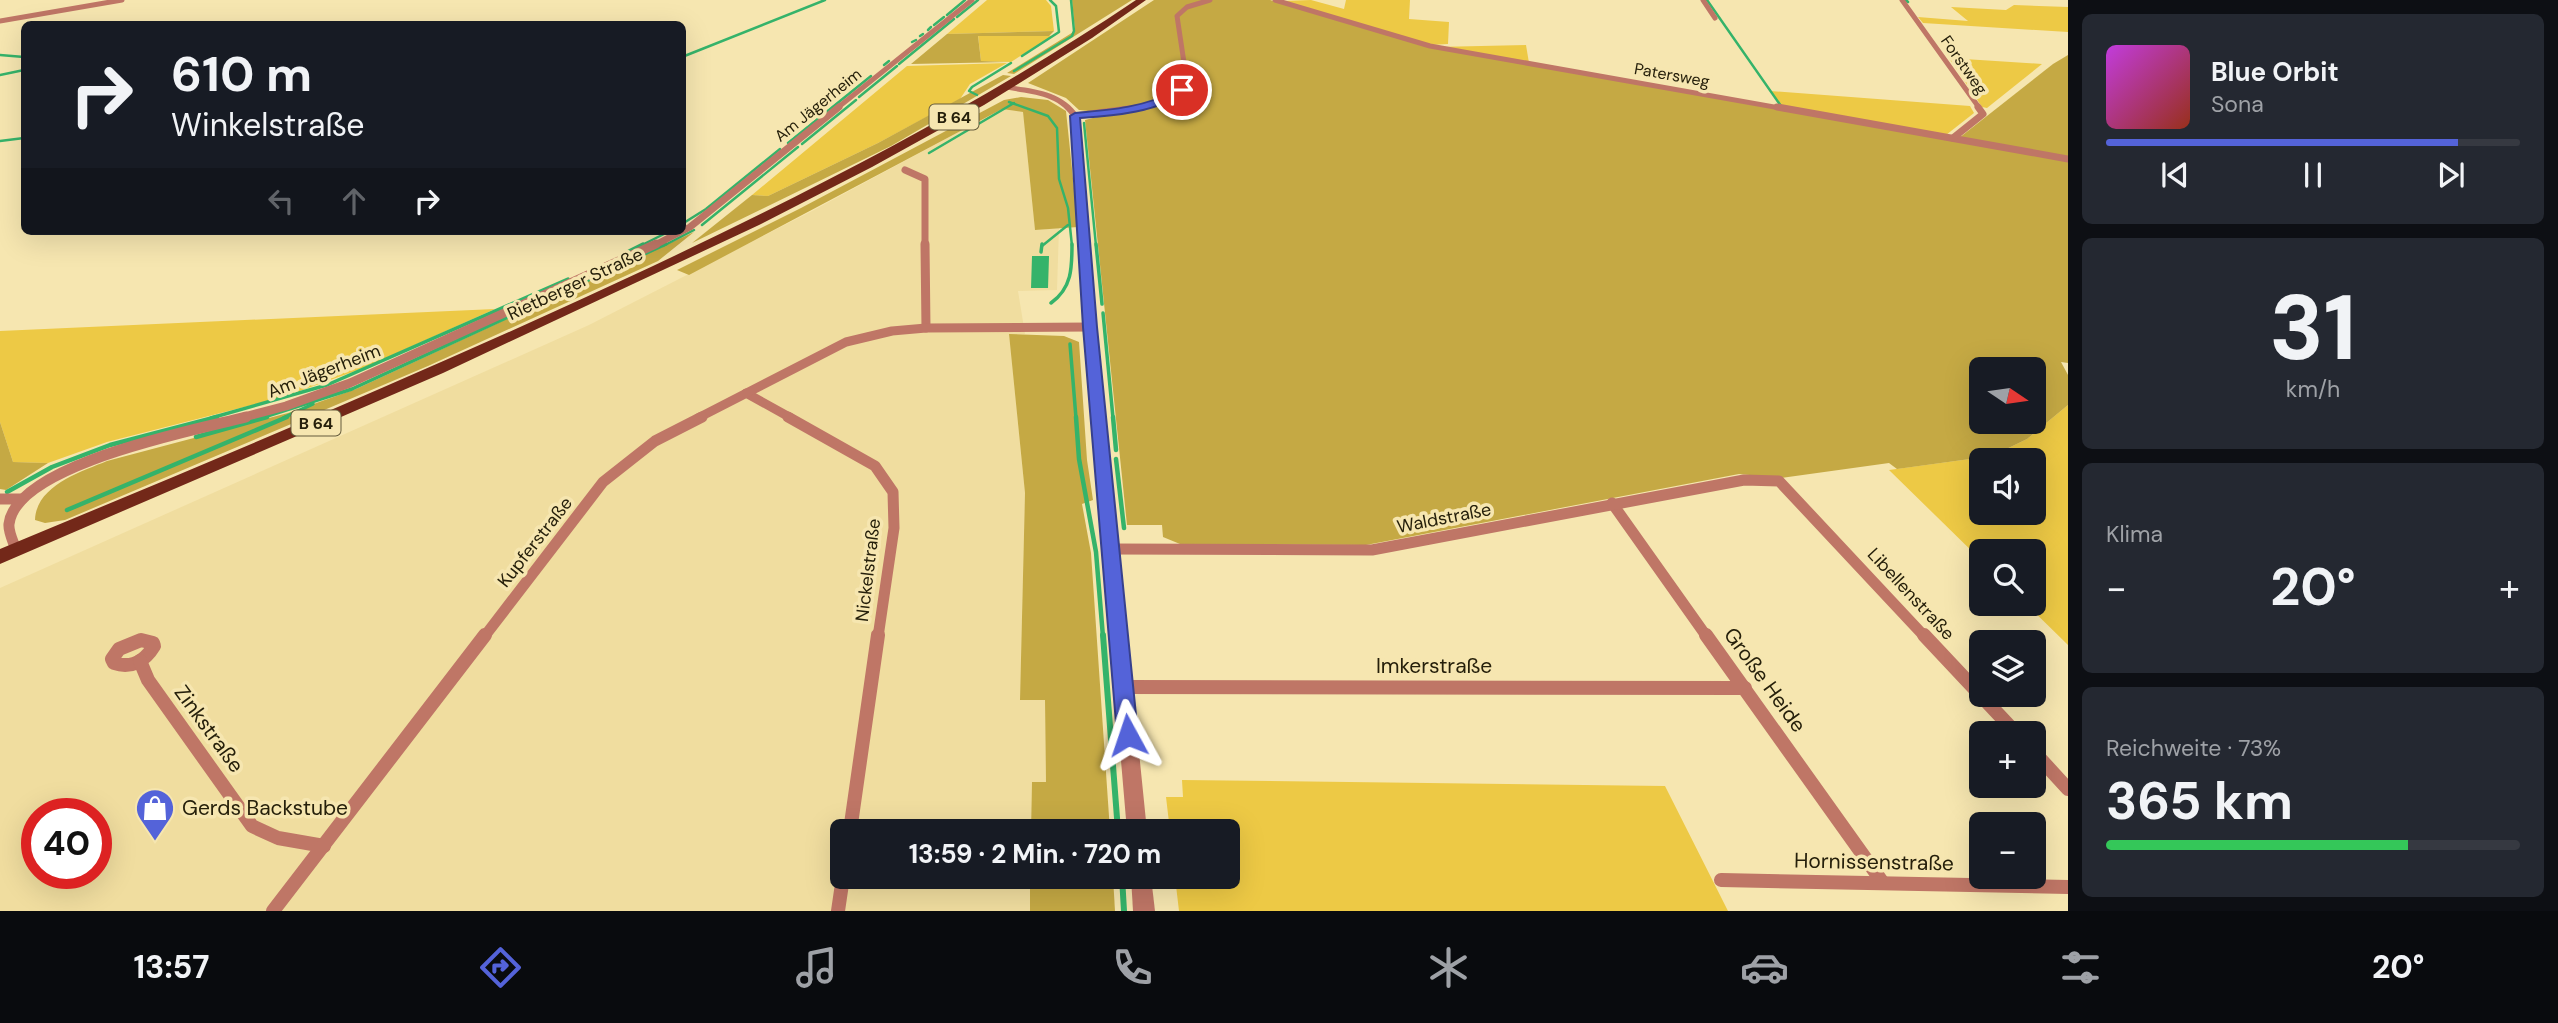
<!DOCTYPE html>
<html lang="de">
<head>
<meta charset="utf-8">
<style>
	body { margin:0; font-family:"DM Sans",sans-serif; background:#242831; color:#f1f3f6; height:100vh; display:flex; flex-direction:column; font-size:26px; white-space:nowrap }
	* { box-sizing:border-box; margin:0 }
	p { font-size:23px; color:#9ea1a6 }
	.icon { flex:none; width:38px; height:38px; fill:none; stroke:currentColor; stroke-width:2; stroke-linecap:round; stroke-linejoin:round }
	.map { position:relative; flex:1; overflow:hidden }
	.details { display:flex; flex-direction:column; gap:14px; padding:14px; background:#0d0f14; width:490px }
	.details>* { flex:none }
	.top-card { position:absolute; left:21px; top:21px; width:665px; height:214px; border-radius:10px; box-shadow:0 7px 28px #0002; background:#171b24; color:#f1f3f6; overflow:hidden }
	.needle { width:46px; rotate:103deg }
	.buttons { position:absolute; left:1969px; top:357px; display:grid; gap:14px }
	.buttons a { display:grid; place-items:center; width:77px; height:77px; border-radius:10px; background:#171b24; box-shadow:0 7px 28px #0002; font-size:35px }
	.speed { position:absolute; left:21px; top:798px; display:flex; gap:14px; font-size:35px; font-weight:700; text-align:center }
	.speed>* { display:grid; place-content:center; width:91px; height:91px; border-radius:50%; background:#171b24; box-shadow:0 7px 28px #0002; line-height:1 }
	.speed .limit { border:10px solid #d22; background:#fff; color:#111 }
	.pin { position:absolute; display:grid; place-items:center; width:60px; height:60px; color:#fff; margin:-30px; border:4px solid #fff; border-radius:50%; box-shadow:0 2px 7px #0007 }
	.me { position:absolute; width:77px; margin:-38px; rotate:355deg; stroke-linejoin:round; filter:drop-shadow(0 0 5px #0008) }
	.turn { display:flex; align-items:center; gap:24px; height:147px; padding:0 35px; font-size:32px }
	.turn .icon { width:91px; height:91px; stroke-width:2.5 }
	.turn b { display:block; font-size:49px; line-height:60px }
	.lanes { display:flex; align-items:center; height:66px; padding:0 35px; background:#0003; justify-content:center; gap:35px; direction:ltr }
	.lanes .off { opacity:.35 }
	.big { font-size:52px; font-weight:700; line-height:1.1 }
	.details .widget { flex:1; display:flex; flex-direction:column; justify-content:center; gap:10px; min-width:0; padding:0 24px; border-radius:10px; background:#242831 }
	.details .dial { align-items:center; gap:0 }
	.dial b { font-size:91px; line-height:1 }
	.song { display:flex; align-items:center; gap:21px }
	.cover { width:84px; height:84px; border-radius:10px; background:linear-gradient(135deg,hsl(290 70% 55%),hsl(10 70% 35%)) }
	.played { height:7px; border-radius:4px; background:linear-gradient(90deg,#5463d9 85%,#363941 85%) }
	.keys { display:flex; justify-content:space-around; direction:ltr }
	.heat { display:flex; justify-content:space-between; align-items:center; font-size:38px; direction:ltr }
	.charge { height:10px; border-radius:5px; background:linear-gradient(90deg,#34c759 73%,#363941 0) }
	.trip { position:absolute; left:830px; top:819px; width:410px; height:70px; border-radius:10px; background:#171b24; box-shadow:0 7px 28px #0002; font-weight:700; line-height:70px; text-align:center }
	.menu { display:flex; height:112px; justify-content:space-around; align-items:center; background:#090b0e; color:#9ea1a6 }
	.menu .icon { width:49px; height:49px }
	.menu .current { color:#5463d9 }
	.menu b { font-size:32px; color:#f1f3f6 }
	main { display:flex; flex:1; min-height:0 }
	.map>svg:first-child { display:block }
	.built { fill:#f0dd9f; fill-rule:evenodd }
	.green { fill:#edc945; fill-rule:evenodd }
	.forest { fill:#c5a944; fill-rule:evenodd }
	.water { fill:#35b36a }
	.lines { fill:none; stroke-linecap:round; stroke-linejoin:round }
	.stream-far3 { stroke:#35b36a; stroke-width:2.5 }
	.stream-far2 { stroke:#35b36a; stroke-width:3.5 }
	.stream-far1 { stroke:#35b36a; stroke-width:4.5 }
	.stream { stroke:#35b36a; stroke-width:6 }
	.minor-far4 { stroke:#bf7666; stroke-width:5 }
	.minor-far3 { stroke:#bf7666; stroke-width:7 }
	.minor-far2 { stroke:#bf7666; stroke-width:9 }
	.minor-far1 { stroke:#bf7666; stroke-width:11 }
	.minor { stroke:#bf7666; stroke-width:14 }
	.tertiary { fill:#bf7666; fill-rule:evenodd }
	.primary { fill:#732819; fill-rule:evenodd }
	.route { fill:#5463d9; stroke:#37408d; stroke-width:2 }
	.labels { text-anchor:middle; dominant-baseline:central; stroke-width:7; stroke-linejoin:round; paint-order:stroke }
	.far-street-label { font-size:16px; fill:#26200b; stroke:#f6e6b0 }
	.shield { fill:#f6e6b0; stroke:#645b3c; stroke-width:2 }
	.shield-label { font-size:16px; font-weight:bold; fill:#26200b }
	.street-label { font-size:18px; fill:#26200b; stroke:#f6e6b0 }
	.near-street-label { font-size:21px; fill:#26200b; stroke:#f6e6b0 }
	.near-poi-label { font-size:21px; fill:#26200b; stroke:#f6e6b0; text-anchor:start }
</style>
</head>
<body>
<main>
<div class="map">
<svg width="2068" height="911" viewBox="0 0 2068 911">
	<rect width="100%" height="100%" fill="#f6e6b0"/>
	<path class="built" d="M 1001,109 L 1023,112 L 1035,230 L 1059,228 L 1057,290 L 1018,291 L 1025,334 L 1009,334 L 1025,493 L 1020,699 L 1045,700 L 1046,782 L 1032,782 L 1031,831 L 842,831 L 842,877 L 1030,877 L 1030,911 L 0,911 L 0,588 L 589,325 L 812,211 ZM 37,814 L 96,814 L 96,873 L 37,873 Z"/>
	<g class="green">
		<path d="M 987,0 L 1046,0 L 1051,6 L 1054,31 L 947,34 Z"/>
		<path d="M 1311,0 L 1344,9 L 1346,0 L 1410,0 L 1409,19 L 1449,22 L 1448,44 L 1430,45 L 1283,1 Z"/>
		<path d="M 2014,5 L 2068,7 L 2068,32 L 1923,23 L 1918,17 L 1968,21 L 1951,7 L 2006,10 Z"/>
		<path d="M 1038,34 L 1052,36 L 1011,62 L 981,61 L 978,35 Z"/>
		<path d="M 1526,45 L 1529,63 L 1436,47 Z"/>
		<path d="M 1949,58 L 2042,64 L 1987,108 L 1982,107 Z"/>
		<path d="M 1007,63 L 970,84 L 960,99 L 878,143 L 768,196 L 752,195 L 907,66 Z"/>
		<path d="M 1770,91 L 1970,106 L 1974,113 L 1946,135 L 1781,106 Z"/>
		<path d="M 495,309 L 361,369 L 280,398 L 107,442 L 48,463 L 13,462 L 0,422 L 0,331 Z"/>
		<path d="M 2068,405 L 2068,645 L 2026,604 L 2034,604 L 2034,551 L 1981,551 L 1981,560 L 1889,470 L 1992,456 L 2027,439 ZM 1981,460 L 2034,460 L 2034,513 L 1981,513 Z"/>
		<path d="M 1182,780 L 1665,786 L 1728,911 L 1179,911 L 1175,877 L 1227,877 L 1227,831 L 1170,831 L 1166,797 L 1183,797 Z"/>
	</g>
	<g class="forest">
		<path d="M 1072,0 L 1132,0 L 1014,74 L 1007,73 L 1075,31 Z"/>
		<path d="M 1154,0 L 1270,0 L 1428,47 L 2068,161 L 2068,363 L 2061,362 L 2068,375 L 2068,405 L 2027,439 L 1992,456 L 1897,469 L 1889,463 L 1781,478 L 1739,474 L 1366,545 L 1180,544 L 1163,537 L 1162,525 L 1127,525 L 1085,120 L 1097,117 L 1097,112 L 1079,110 L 1066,98 L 1028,83 ZM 1981,369 L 2034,369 L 2034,422 L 1981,422 Z"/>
		<path d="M 1054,31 L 1049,36 L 978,36 L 981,61 L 1008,62 L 911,64 L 947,34 Z"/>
		<path d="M 2068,55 L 2068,157 L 1959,138 L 2053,64 Z"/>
		<path d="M 1003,75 L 1011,76 L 891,146 L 692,243 L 752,195 L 768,196 L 878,143 Z"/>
		<path d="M 1021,97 L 1048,100 L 1066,111 L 1078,227 L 1035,230 L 1023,112 L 1002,109 L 689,275 L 677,270 L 801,208 L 1004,100 Z"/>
		<path d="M 694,232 L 658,261 L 428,366 L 65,520 L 45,523 L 35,520 C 36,486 80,472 107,461 L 288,413 L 356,389 Z"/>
		<path d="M 1009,334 L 1064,336 L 1079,342 L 1087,460 L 1093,500 L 1082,504 L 1091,553 L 1110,831 L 1031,831 L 1032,782 L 1046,782 L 1045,700 L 1020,700 L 1025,493 Z"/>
		<path d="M 0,422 L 13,462 L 48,463 L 6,490 L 0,489 Z"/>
		<path d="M 1030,877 L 1113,877 L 1115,911 L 1030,911 Z"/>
	</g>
	<path class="water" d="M 1032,256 L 1049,256 L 1048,288 L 1031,288 Z"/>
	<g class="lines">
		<g class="stream-far3">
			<path d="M 1707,0 L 1781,106"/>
			<path d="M 1906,0 L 1908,2"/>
			<path d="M 947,15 L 965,0"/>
			<path d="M 957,17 L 978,0"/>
			<path d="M 934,25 L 944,17"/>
			<path d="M 928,30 L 931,27"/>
			<path d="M 920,36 L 923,34"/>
			<path d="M 912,42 L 916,40"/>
			<path d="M 0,55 L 24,57"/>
			<path d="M 1022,56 L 1059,32 L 1056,6 L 1050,0"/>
			<path d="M 682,57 L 825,0"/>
			<path d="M 899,64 L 954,19"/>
			<path d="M 884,65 L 889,61"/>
			<path d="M 1014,71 L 1072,36 L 1074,31 L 1071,0"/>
			<path d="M 0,75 L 24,70"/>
			<path d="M 977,95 L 969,91 L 972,87 L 1011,63"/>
			<path d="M 859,97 L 897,66"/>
			<path d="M 1009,102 L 1048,116 L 1057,128 L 1059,179 L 1068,208 L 1072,246"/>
			<path d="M 1084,123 L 1096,246"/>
			<path d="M 0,141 L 24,138"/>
			<path d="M 788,143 L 871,76"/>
			<path d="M 802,144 L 856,100"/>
			<path d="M 929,153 L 1014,103"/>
			<path d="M 682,224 L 706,209 L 780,149"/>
			<path d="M 702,225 L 798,147"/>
			<path d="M 640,246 L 670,231"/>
			<path d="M 663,246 L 694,230"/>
			<path d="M 1042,246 L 1068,225"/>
		</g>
		<g class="stream-far2">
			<path d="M 1096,244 L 1102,304"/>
			<path d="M 1041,252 L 1042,244"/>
			<path d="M 621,255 L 643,244"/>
			<path d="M 1051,303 C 1072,288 1072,268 1072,244"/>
			<path d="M 1103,313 L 1113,418"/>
			<path d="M 1070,344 L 1076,418"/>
			<path d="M 211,418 L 327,385 L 568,279"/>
			<path d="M 261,418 L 352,389 L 666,244"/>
			<path d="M 283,418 L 313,404"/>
		</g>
		<g class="stream-far1">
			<path d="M 1076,417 L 1079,459 L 1096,552 L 1103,637"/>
			<path d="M 1113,417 L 1116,450"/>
			<path d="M 196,437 L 267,417"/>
			<path d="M 1116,459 L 1124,528"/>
			<path d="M 7,492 L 52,467 L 110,445 L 217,417"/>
			<path d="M 67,510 L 287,417"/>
		</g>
		<g class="stream">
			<path d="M 1103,635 L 1118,831"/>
			<path d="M 1122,877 L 1124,911"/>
		</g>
		<g class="minor-far4">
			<path d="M 1275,0 L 1430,46 L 1786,109"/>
			<path d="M 1703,0 L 1715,18"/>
			<path d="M 1902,0 L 1980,109"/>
			<path d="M 0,21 L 122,0"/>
			<path d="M 836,109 L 972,0"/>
			<path d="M 1136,109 L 1158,103 L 1182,91 L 1186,76 L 1177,16 L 1187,7 L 1210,0"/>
		</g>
		<g class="minor-far3">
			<path d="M 1777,107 L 2068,159"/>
			<path d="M 1075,116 L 1144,107"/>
			<path d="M 1953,138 L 1983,114 L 1978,107"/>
			<path d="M 905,170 L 925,179 L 925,246"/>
			<path d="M 653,246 L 690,227 L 839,107"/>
		</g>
		<g class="minor-far2">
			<path d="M 925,244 L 926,328"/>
			<path d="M 746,393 L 791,418"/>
			<path d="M 240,418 L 286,406 L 350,383 L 656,244"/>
			<path d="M 698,418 L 846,342 L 892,331 L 926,328 L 1090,327"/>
		</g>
		<g class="minor-far1">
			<path d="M 788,417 L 875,466 L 893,492 L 894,528 L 878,637"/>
			<path d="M 0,499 L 22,499"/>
			<path d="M 1612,503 L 1707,637"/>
			<path d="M 1112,549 L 1372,550 L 1744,480 L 1779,481 L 1925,637"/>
			<path d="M 16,550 C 14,543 8,532 9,524 C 16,464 196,430 246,417"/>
			<path d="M 484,637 L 603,482 L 655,441 L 702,417"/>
		</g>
		<g class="minor">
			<path d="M 1706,635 L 1883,883"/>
			<path d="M 1924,635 L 2016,733"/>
			<path d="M 141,640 L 153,643 L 154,646 C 145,661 131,669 114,663 L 112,659 L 119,649 Z"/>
			<path d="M 140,661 L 148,680 L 252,826 L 278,838 L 324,846"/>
			<path d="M 1123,687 L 1745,688"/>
			<path d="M 2034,752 L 2068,789"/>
			<path d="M 850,831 L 878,635"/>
			<path d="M 1721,880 L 2068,887"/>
			<path d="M 273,911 L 485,635"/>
			<path d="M 838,911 L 843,877"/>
		</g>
		<g class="tertiary">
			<path d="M 1007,85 C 1034,89 1063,91 1079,116 L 1096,327 L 1147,831 L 1127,831 L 1084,327 L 1071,116 C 1057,94 1028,94 1004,89 L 1004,85 Z"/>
			<path d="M 1131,877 L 1151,877 L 1155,911 L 1133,911 Z"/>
		</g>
		<path class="primary" d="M 1136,0 L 1146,0 L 1092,38 L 984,105 L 872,167 L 759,225 L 443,373 L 0,564 L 0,549 C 219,458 438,367 653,266 C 820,187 983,103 1136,0 Z"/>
	</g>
	<path class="route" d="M 1179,89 L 1187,90 C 1162,112 1112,116 1080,118 L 1097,327 L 1138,735 L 1135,741 L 1128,743 L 1120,741 L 1117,735 L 1083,327 L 1070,116 L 1075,113 C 1111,110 1147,107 1179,89 Z"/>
	<defs>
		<g id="shop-pin" transform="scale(2.0125)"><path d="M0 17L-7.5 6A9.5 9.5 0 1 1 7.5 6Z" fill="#5463d9" stroke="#f6e6b0"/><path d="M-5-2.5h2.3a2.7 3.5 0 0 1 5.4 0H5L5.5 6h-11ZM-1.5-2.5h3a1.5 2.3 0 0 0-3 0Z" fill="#fff"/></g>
	</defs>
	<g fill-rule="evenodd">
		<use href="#shop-pin" x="155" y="808"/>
	</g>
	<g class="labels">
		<g class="far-street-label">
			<text transform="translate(1964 65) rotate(55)">Forstweg</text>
			<text transform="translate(1672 75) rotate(10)">Patersweg</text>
			<text transform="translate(818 105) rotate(-39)">Am Jägerheim</text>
		</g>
		<g class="shield">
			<rect x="929.5" y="104.5" width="49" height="25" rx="5"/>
			<rect x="291.5" y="410.5" width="49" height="25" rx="5"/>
		</g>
		<g class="shield-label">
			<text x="954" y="117">B 64</text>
			<text x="316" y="423">B 64</text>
		</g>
		<g class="street-label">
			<text transform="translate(575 284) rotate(-25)">Rietberger Straße</text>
			<text transform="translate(324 371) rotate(-21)">Am Jägerheim</text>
			<text transform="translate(1444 518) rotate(-11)">Waldstraße</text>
			<text transform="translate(535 542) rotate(-52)">Kupferstraße</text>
			<text transform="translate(868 570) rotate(-83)">Nickelstraße</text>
			<text transform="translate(1911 594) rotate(47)">Libellenstraße</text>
		</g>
		<g class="near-street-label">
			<text x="1434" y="666">Imkerstraße</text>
			<text transform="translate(1765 680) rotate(54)">Große Heide</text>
			<text transform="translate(209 729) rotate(54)">Zinkstraße</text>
			<text transform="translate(1874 862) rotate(1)">Hornissenstraße</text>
		</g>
		<g class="near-poi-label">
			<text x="182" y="808">Gerds Backstube</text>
		</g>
	</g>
</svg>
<div class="buttons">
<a><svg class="needle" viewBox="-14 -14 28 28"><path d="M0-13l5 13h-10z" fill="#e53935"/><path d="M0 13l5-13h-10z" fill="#9ea1a6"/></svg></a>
<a><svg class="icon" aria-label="sound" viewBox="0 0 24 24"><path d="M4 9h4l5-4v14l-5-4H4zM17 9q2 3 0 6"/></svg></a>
<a><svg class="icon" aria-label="search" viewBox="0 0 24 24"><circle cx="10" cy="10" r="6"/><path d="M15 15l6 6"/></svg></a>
<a><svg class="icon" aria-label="layers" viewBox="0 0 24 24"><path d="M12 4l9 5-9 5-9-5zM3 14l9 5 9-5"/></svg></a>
<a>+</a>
<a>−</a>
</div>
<div class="speed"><div class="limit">40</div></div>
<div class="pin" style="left:1182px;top:90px;background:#d93025"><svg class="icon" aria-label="arrive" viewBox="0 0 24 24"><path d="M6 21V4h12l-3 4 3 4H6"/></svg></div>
<svg class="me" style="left:1128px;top:735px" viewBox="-20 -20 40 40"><path d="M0-17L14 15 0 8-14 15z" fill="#5463d9" stroke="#fff" stroke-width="4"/></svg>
<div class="trip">13:59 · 2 Min. · 720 m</div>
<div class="top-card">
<div class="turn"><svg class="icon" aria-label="right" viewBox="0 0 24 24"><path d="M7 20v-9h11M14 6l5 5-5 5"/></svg><div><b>610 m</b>Winkelstraße</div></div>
<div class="lanes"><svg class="icon off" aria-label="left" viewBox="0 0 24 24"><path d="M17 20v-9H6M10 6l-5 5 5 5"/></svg><svg class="icon off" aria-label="ahead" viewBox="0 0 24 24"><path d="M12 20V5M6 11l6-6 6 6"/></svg><svg class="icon" aria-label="right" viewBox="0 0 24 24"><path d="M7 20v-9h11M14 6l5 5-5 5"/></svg></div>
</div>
</div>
<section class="details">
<div class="widget">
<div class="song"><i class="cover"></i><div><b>Blue Orbit</b><p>Sona</p></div></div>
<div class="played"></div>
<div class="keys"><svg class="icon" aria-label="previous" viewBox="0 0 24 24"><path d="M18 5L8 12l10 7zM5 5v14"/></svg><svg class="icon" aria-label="pause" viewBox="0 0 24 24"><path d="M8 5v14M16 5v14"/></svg><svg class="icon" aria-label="next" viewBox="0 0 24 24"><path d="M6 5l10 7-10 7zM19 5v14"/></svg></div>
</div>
<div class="widget dial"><b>31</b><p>km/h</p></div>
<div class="widget"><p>Klima</p>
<div class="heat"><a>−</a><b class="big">20°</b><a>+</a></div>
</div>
<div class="widget"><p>Reichweite · 73%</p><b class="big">365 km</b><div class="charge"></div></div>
</section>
</main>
<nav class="menu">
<b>13:57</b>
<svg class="icon current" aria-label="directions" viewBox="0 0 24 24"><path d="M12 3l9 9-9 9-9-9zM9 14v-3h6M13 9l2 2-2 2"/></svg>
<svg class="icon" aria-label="music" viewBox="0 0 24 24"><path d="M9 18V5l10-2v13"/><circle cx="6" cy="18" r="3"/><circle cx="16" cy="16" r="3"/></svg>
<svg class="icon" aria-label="phone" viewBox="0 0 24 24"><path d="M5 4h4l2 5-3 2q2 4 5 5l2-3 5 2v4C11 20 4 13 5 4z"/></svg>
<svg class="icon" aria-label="climate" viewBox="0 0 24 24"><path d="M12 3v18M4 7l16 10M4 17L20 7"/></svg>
<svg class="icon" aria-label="car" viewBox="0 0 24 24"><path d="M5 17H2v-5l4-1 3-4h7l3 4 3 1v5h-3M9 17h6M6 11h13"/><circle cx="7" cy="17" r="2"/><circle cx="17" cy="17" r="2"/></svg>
<svg class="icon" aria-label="filters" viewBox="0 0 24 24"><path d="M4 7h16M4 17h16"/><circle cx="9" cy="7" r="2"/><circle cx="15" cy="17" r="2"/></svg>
<b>20°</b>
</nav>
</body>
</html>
